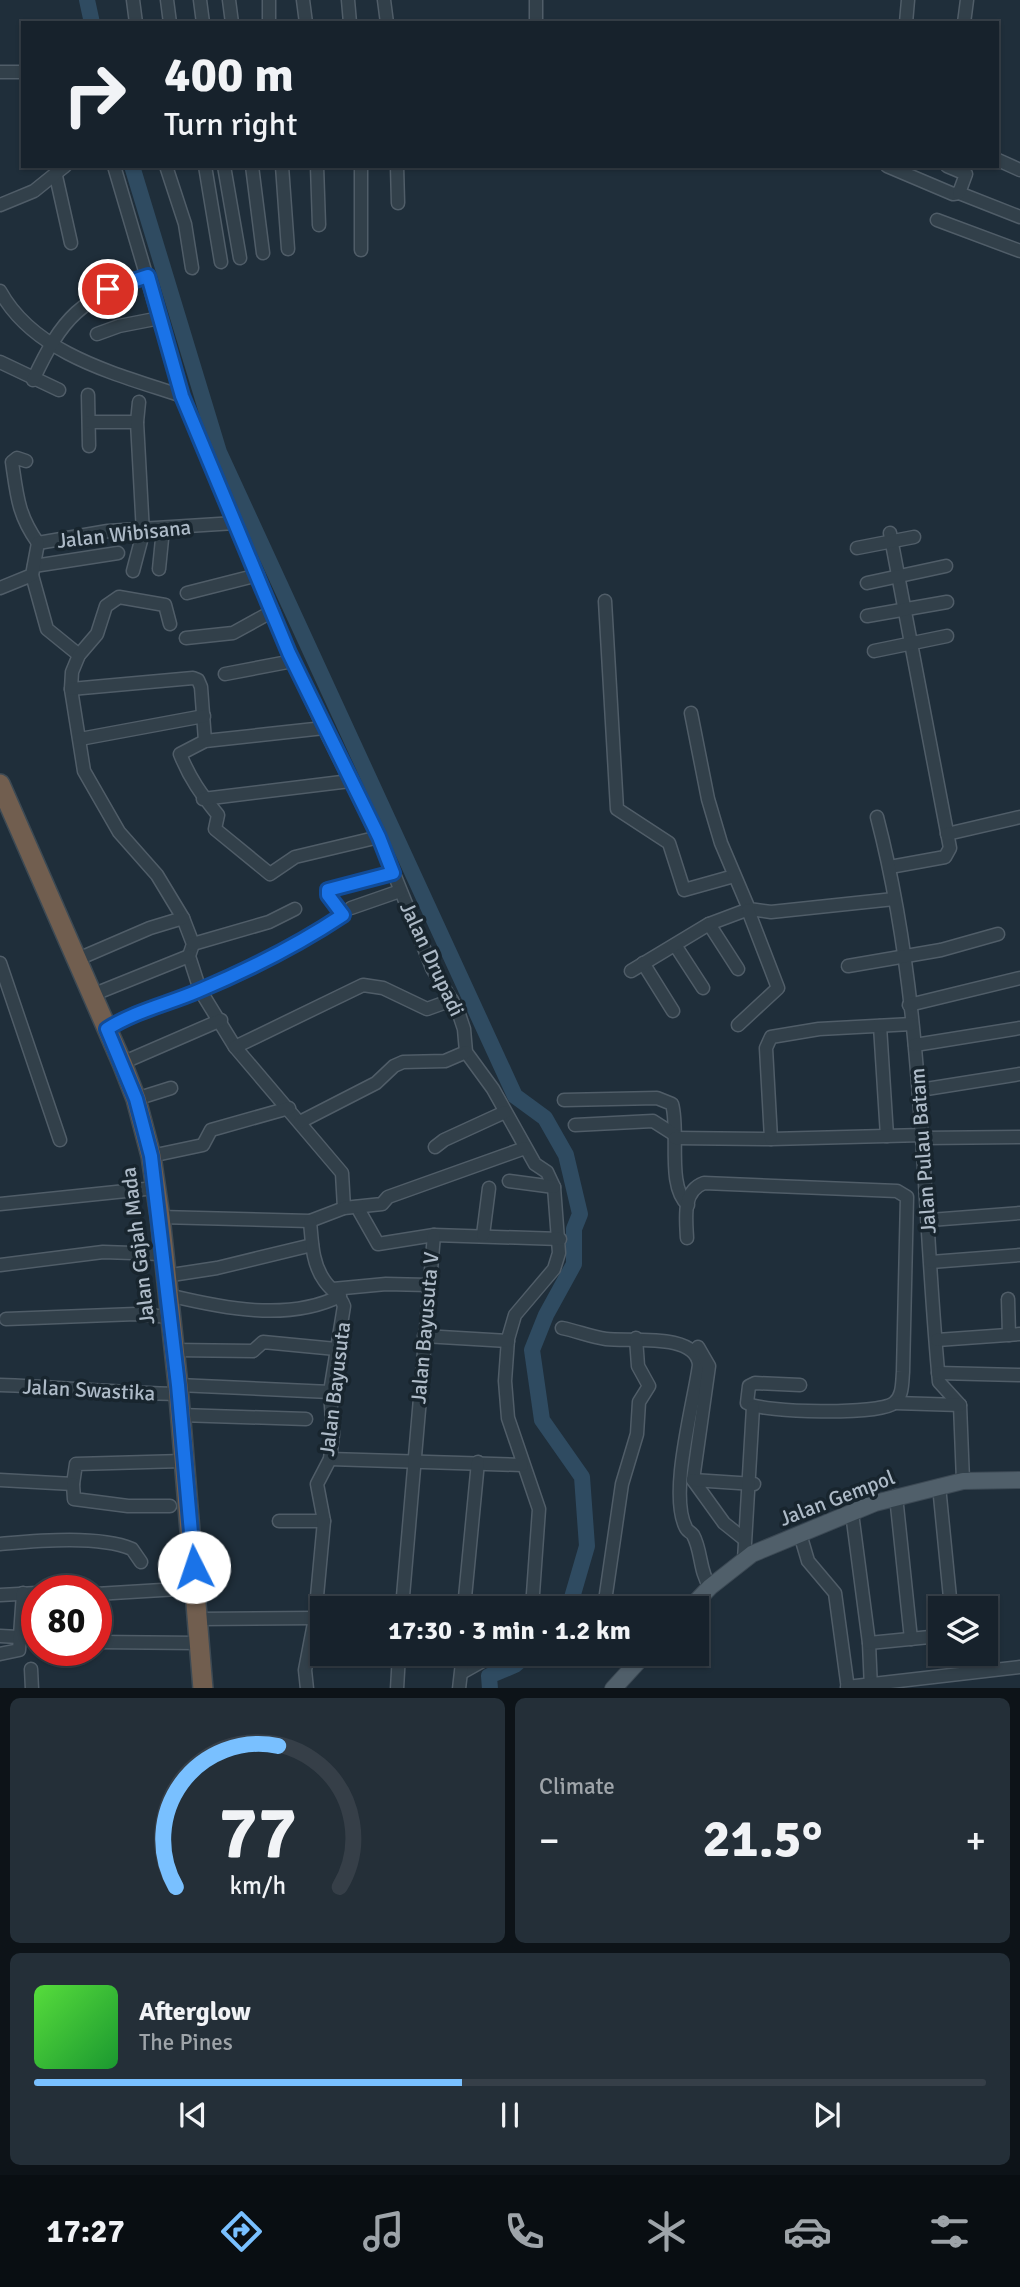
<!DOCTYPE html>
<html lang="en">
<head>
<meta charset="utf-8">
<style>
	body { margin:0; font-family:Signika,sans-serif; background:#242f38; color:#f1f3f6; height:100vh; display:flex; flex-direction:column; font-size:26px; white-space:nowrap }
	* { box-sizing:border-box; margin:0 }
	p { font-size:23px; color:#9ea4a9 }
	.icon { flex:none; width:38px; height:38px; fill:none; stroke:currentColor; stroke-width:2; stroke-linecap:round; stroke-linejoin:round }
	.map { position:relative; height:1688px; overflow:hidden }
	.details { display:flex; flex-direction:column; gap:10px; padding:10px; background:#0d1318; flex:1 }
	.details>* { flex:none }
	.banner { position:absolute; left:21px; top:21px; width:978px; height:147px; border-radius:0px; box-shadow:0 2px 5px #0004,0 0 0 2px #363f48; background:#17222c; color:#f1f3f6; overflow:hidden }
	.fabs { position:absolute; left:928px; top:1596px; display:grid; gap:14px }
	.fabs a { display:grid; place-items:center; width:70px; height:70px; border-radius:0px; background:#17222c; box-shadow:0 2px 5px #0004,0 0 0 2px #363f48; font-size:35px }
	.speed { position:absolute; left:21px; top:1575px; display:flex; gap:14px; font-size:35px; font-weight:700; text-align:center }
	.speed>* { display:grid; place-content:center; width:91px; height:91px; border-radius:50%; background:#17222c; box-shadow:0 2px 5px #0004,0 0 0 2px #363f48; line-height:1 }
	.speed .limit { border:10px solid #d22; background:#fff; color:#111 }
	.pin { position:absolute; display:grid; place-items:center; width:60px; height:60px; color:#fff; margin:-30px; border:4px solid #fff; border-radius:50%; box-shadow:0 2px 7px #0007 }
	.me { position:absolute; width:77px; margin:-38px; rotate:356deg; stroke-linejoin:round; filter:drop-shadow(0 0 5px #0008) }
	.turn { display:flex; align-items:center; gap:24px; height:147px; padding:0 28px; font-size:32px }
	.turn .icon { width:91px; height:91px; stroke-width:2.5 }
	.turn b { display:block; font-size:49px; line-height:60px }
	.big { font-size:52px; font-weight:800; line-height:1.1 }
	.details .card { flex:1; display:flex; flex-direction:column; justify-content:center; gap:10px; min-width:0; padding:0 24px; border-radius:10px; background:#242f38 }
	.details .dial { align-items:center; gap:0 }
	.dial svg { height:182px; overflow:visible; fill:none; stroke:#363f48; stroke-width:7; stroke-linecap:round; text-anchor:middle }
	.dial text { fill:#f1f3f6; stroke:none }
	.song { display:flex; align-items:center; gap:21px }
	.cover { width:84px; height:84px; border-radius:10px; background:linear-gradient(135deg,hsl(110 70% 55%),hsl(130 70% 35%)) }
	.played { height:7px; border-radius:4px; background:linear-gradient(90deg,#79c0ff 45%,#363f48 45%) }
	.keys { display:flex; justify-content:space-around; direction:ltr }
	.heat { display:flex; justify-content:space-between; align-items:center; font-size:38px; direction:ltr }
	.details .tiles { flex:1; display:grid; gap:10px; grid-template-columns:1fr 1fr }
	.card:last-child { grid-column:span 2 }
	.trip { position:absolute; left:310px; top:1596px; width:399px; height:70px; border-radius:0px; background:#17222c; box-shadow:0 2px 5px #0004,0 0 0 2px #363f48; font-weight:800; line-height:70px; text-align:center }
	.tabs { display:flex; height:112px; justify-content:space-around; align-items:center; background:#090e12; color:#9ea4a9 }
	.tabs .icon { width:49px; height:49px }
	.tabs .selected { color:#79c0ff }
	.tabs b { font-size:32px; color:#f1f3f6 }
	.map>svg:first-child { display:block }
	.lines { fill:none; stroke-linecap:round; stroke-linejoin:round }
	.river { stroke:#2f4b61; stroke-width:16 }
	.minor-casing { stroke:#505d68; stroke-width:15 }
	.major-casing { stroke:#3c4954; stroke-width:18 }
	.highway-casing { stroke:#3d4a54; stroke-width:22 }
	.minor { stroke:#32404a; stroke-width:12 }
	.major { stroke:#505f6a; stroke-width:16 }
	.highway { stroke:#715e4f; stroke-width:19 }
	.route-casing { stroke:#114b97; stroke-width:18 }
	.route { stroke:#1a73e8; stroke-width:12 }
	.labels { text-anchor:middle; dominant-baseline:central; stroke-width:7; stroke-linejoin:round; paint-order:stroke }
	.street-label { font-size:21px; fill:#adbac7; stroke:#18252e }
</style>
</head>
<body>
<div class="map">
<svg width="1020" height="1689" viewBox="0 0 1020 1689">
	<rect width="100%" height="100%" fill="#1f2e3a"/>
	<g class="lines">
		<g class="river">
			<path d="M 87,0 L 92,23"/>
			<path d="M 132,166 L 219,452 L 515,1096 L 545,1118 L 566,1155 L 580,1214 L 574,1229 L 574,1264 L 546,1315 L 532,1350 L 542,1420 L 582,1477 L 587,1546 L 569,1608"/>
			<path d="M 490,1689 L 489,1676 L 515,1665 L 528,1654"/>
		</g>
		<g class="minor-casing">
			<g id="minor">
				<path d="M 133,0 L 136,23"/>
				<path d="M 167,0 L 170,23"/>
				<path d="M 200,0 L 203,23"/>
				<path d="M 229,0 L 232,23"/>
				<path d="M 269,0 L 269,23"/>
				<path d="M 303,0 L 306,23"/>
				<path d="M 348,0 L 350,23"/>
				<path d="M 384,0 L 387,23"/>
				<path d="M 536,0 L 536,23"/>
				<path d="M 906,23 L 908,0"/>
				<path d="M 964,23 L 967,0"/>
				<path d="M 0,72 L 23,72"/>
				<path d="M 998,160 L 1020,170"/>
				<path d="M 114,166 L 182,396 L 289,653 L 324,728 L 205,741 L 180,754 C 190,779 201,794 218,815 L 215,829 L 270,874 L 295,857 L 379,837"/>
				<path d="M 166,166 L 185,224 L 192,268"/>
				<path d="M 205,166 L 221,262"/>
				<path d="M 224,166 L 240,258"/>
				<path d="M 252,166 L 263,253"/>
				<path d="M 282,166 L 288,249"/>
				<path d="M 317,166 L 319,225"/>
				<path d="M 397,166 L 398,203"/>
				<path d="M 887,166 L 953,194 L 959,193 L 1020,217"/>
				<path d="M 947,166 L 966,174 L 959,193"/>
				<path d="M 56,176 L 71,243"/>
				<path d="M 0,205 L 34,191 L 65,166"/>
				<path d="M 937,220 L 1020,251"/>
				<path d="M 361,250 L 361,166"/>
				<path d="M 0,291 C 35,355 117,374 182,396"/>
				<path d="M 97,334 L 119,326 L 160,318"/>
				<path d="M 0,362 L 59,390"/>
				<path d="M 33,380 C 63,316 80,299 148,276"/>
				<path d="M 88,395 L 89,446"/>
				<path d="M 89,422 L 137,422"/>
				<path d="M 26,461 L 17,458 L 12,462 C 17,496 18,515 38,543"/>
				<path d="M 890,533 L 950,848 L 945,857 L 890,867"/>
				<path d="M 38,543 L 108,531 L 235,523"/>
				<path d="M 857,548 L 914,537"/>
				<path d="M 34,566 L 118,553"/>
				<path d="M 159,569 L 163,529"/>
				<path d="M 133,571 L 143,533 L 137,422 L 139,402"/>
				<path d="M 32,575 L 47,629 L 79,655"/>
				<path d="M 867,583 L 946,566"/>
				<path d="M 0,588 L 32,575 L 38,543"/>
				<path d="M 187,593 L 258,575"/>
				<path d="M 605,601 L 617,809 L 669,843 L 684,890 L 734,876"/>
				<path d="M 867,616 L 947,602"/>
				<path d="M 170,624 L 165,605 L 119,597 L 106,606 L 97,634 L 79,655 L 72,672 L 71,689 L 84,771 L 119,832 L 157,875 L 183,918 L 193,944 L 189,956 L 200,990 L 235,1047 L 342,1173 L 344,1208"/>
				<path d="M 186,638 L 233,633 L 273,611"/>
				<path d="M 874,651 L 947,636"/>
				<path d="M 225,674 L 293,661"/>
				<path d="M 71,689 L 193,678 L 198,680 L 201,687 L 205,741"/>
				<path d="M 691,713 L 708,799 L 721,843 L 749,909 L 771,912 L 894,899"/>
				<path d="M 324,728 L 382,844 L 432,968 L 458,1011 L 464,1029 L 466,1052 L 493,1089 L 535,1164 L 547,1172 L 554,1187 L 559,1253 L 554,1269 L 515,1315 L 508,1339 L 505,1381 L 508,1418 L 539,1509 L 532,1608"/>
				<path d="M 80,739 L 204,716"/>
				<path d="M 203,799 L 350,781"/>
				<path d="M 877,817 C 925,1001 921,1193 939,1382 L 960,1405 L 963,1481"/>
				<path d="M 947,834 L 1020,817"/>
				<path d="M 351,908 L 400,891"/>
				<path d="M 709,924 L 738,969"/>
				<path d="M 193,944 L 269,922 L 295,909"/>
				<path d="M 675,945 L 703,988"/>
				<path d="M 78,959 L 150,928 L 183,918"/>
				<path d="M 0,963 L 60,1140"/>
				<path d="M 643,963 L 673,1011"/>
				<path d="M 848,966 L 941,950 L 998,934"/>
				<path d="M 631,971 L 709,924 L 749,909"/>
				<path d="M 92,995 L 189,956"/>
				<path d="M 909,1005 L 1020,978"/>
				<path d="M 738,1025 L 778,988 L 748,910"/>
				<path d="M 880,1026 L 887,1136"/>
				<path d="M 107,1029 C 135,1011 168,1004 198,991 C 247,970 298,946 343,915 L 328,895 L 330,889 L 393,873"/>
				<path d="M 915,1045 L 1020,1028"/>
				<path d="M 235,1047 L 363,985 L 383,988 L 427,1009 L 452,1000"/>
				<path d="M 122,1063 L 221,1020"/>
				<path d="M 920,1090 L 1020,1074"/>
				<path d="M 136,1099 L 171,1088"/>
				<path d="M 564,1100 L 657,1098 L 672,1104 C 680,1131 666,1186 688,1205"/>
				<path d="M 300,1122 L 376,1083 L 394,1066 L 403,1062 L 445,1061 L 466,1052"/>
				<path d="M 575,1125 L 653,1121 L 675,1135"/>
				<path d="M 675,1138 L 771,1139 L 923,1135"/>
				<path d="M 923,1138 L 1020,1137"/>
				<path d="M 771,1139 L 766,1048 L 771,1037 L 819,1029 L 912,1024"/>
				<path d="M 435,1147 L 444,1140 L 505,1112"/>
				<path d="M 151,1156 L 203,1145 L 211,1130 L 289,1108"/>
				<path d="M 509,1181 L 554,1187"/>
				<path d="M 0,1204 L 155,1188"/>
				<path d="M 357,1207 L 378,1244 L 434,1235 L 560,1239"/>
				<path d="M 160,1217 L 310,1221 L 344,1208 L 382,1204 L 388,1197 L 525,1148"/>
				<path d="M 930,1220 L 1020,1213"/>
				<path d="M 483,1235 L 489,1188"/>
				<path d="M 687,1238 C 686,1218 682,1191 704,1183 L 897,1191 L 907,1197 L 903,1372 C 902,1383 903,1396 894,1403 C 879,1415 763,1413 747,1403 L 749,1386 L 755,1383 L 800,1385"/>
				<path d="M 931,1262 L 1020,1255"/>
				<path d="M 0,1265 L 103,1252 L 162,1254"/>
				<path d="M 165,1276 L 217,1268 L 312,1245"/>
				<path d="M 333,1289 L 386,1284 L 428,1285"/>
				<path d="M 168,1295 C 222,1308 288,1322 340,1296"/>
				<path d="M 1008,1299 L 1009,1335"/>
				<path d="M 6,1319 L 136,1314 L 169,1317"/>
				<path d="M 562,1328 C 577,1331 591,1337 606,1339 C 629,1342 697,1332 699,1365 C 694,1403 668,1494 686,1528 C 687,1531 691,1532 693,1535 C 702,1551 699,1571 710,1587"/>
				<path d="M 424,1336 L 508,1341"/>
				<path d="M 937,1340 L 1020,1334"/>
				<path d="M 698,1347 L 709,1366 L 693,1480 L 724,1523 L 744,1539"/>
				<path d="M 174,1350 L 253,1351 L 263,1342 L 336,1349"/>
				<path d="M 938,1373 L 1020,1375"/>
				<path d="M 0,1385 C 60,1387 118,1393 178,1394"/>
				<path d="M 178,1385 L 330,1392"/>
				<path d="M 895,1403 L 960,1405"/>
				<path d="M 180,1415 L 306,1419"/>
				<path d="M 330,1459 L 522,1465"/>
				<path d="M 0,1480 L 73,1484 L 76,1464 L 183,1461"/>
				<path d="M 693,1480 L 754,1484"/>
				<path d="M 73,1484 L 74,1499 L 128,1506 L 170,1506"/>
				<path d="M 939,1486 L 951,1608"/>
				<path d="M 896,1496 L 911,1639"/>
				<path d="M 852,1513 L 869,1643 L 871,1689"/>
				<path d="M 279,1521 L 324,1521"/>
				<path d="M 800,1534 L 808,1561 L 835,1593 L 848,1689"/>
				<path d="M 0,1544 C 36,1541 98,1535 132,1549 L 141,1562"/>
				<path d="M 744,1560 L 753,1407"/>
				<path d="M 96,1594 L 195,1588"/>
				<path d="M 0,1595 L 37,1593"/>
				<path d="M 402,1608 L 434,1235"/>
				<path d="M 464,1608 L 478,1462"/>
				<path d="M 604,1608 L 622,1484 L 637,1434 L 639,1402 L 649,1386 L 638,1366 L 636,1338"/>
				<path d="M 199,1619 L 315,1618"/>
				<path d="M 0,1636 L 37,1638"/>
				<path d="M 96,1642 L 199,1643"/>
				<path d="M 869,1643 L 940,1636"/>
				<path d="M 0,1654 L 19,1650 L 23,1593"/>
				<path d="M 31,1669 L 32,1689"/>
				<path d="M 463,1672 L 495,1654"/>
				<path d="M 847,1687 L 1020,1667"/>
				<path d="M 307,1689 L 305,1670 L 315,1618 L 324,1521 L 317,1484 L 330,1459 L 333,1434 L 330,1392 L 344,1306 C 340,1294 331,1291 324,1280 C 312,1263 312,1242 310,1221"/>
				<path d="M 397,1689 L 399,1654"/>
				<path d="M 459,1689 L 463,1654"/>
			</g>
		</g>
		<g class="major-casing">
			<g id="major">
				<path d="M 690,1608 L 710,1587 L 752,1554 L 875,1503 L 963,1481 L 1020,1480"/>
				<path d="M 613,1689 L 645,1654"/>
			</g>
		</g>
		<g class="highway-casing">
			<path id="highway" d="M 0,784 L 122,1063 L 136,1099 L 151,1156 L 160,1217 L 178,1385 L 203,1689"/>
		</g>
		<use href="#minor" class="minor"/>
		<use href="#major" class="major"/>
		<use href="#highway" class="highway"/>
	</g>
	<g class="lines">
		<g class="route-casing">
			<path id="route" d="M 108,289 L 148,276 L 182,396 L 289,653 L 379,837 L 393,873 L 328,890 L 328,895 L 343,915 C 298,945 248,970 198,991 C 168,1004 135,1011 107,1029 L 136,1099 L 151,1156 L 178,1385 L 194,1567"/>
		</g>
		<use href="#route" class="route"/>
	</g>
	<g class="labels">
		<g class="street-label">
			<text transform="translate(124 534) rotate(-6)">Jalan Wibisana</text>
			<text transform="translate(432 959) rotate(65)">Jalan Drupadi</text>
			<text transform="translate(923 1151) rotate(-94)">Jalan Pulau Batam</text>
			<text transform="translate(138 1246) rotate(-97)">Jalan Gajah Mada</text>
			<text transform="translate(425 1328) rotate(-85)">Jalan Bayusuta V</text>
			<text transform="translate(335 1389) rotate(-83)">Jalan Bayusuta</text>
			<text transform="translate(89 1390) rotate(3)">Jalan Swastika</text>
			<text transform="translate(837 1498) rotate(-21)">Jalan Gempol</text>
		</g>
	</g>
</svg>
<div class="fabs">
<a><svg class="icon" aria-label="layers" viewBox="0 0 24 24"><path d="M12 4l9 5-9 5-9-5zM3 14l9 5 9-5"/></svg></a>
</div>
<div class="speed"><div class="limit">80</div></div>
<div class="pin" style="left:108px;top:289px;background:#d93025"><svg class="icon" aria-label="arrive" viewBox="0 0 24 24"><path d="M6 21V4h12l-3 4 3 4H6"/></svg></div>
<svg class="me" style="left:194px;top:1567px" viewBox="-20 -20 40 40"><circle r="19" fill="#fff"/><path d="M0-13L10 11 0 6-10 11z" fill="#1a73e8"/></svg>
<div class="trip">17:30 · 3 min · 1.2 km</div>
<div class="banner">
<div class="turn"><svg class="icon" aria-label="right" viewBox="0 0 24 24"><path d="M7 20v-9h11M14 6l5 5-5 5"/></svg><div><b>400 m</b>Turn right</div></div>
</div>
</div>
<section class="details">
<div class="tiles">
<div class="card dial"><svg viewBox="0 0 100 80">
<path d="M14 69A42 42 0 1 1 86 69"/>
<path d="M14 69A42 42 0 0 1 59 7" stroke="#79c0ff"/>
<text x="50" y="56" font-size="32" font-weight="700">77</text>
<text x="50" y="72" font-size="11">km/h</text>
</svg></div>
<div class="card"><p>Climate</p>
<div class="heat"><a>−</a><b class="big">21.5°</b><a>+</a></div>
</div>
<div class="card">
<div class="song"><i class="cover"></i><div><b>Afterglow</b><p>The Pines</p></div></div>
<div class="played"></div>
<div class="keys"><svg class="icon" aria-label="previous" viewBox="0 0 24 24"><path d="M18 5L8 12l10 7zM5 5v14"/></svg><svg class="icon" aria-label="pause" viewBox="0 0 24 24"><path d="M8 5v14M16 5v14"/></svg><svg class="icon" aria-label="next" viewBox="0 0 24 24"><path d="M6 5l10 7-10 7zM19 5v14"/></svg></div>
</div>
</div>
</section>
<nav class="tabs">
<b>17:27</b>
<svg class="icon selected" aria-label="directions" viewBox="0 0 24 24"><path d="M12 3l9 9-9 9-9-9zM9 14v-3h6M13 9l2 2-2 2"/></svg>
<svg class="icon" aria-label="music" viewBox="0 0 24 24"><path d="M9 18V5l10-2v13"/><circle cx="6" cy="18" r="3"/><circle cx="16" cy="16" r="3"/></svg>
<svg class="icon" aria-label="phone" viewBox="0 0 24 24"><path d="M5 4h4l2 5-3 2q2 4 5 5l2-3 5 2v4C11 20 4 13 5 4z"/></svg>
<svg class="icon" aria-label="climate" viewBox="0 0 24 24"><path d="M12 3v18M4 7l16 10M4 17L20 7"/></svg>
<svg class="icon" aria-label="car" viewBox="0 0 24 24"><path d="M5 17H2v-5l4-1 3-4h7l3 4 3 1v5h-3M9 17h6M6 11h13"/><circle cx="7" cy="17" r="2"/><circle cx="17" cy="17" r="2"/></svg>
<svg class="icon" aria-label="filters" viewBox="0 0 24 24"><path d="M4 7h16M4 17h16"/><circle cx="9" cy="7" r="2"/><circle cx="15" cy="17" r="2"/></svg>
</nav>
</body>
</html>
